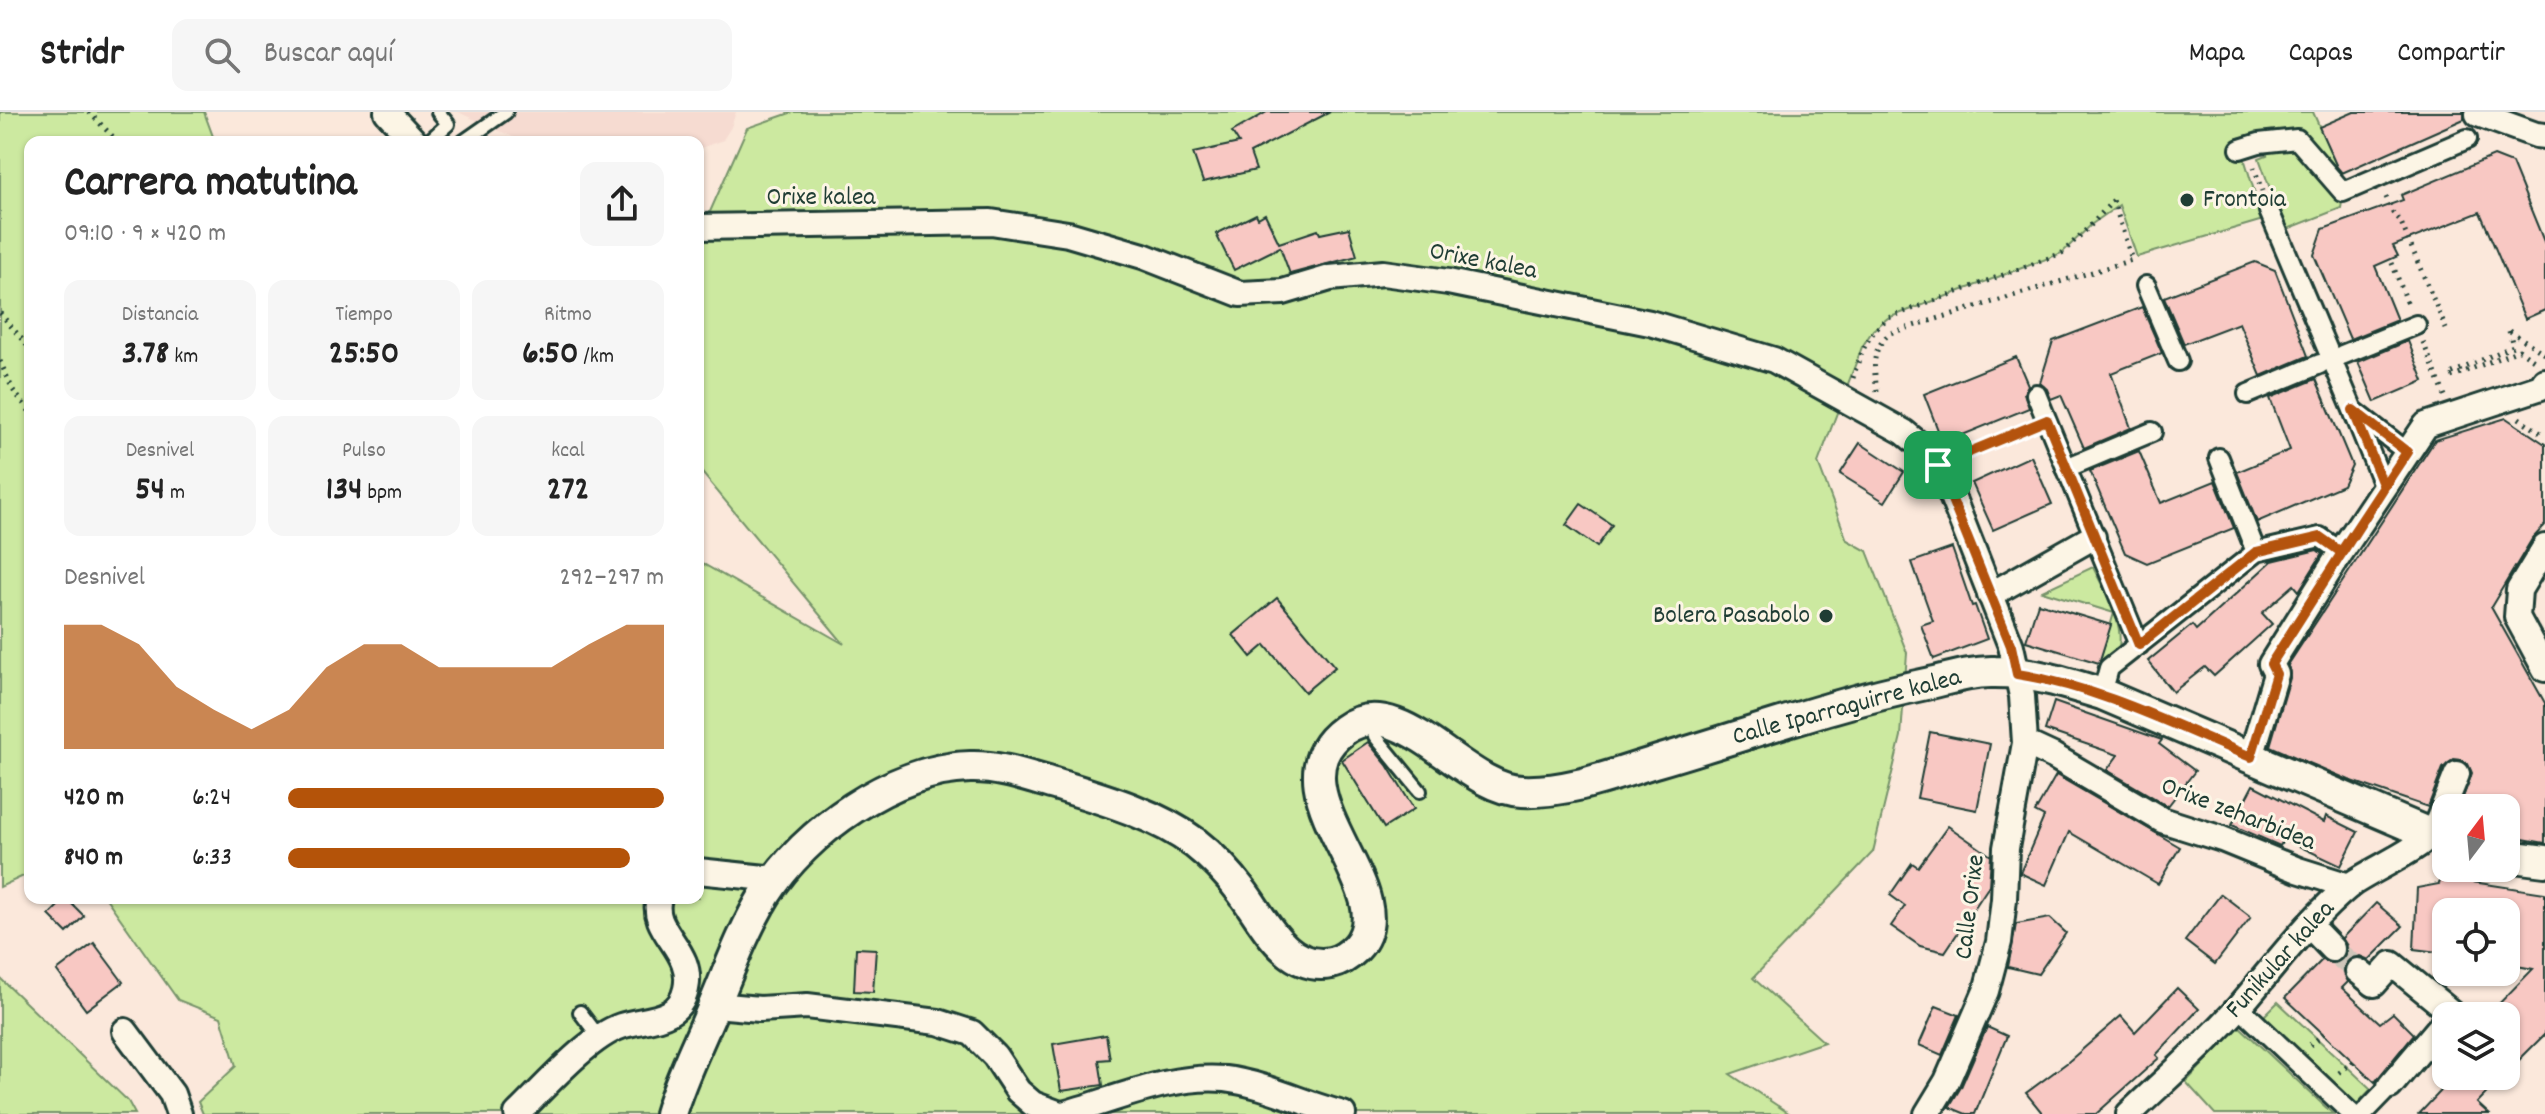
<!DOCTYPE html>
<html lang="es">
<meta charset="utf-8">
<style>
body{margin:0;font-family:Dekko,sans-serif;background:#f6f6f6;color:#222;height:100vh;display:flex;flex-direction:column;font-size:30px;white-space:nowrap}
*{box-sizing:border-box;margin:0}
p{font-size:26px;color:#767676}
.icon{flex:none;width:44px;height:44px;fill:none;stroke:currentColor;stroke-width:2;stroke-linecap:round;stroke-linejoin:round}
.map{position:relative;flex:1;overflow:hidden}
.side{position:absolute;left:24px;top:24px;width:680px;height:768px;display:flex;flex-direction:column;background:#fff;border-radius:16px;box-shadow:0 2px 6px #0004}
.side>*{flex:none}
.needle{width:52px;rotate:16deg}
.tools{position:absolute;left:2432px;top:682px;display:grid;gap:16px}
.tools a{display:grid;place-items:center;width:88px;height:88px;border-radius:16px;background:#fff;box-shadow:0 2px 6px #0004;font-size:40px}
.pin{position:absolute;display:grid;place-items:center;width:68px;height:68px;color:#fff;margin:-34px;border-radius:16px;box-shadow:0 4px 12px #0006}
.round{display:grid;place-items:center;flex:none;width:84px;height:84px;border-radius:16px;background:#f6f6f6}
.summary{display:flex;align-items:center;justify-content:space-between;height:136px;padding:0 40px}
h1{font-size:44px;font-weight:800;line-height:60px}
.figures{display:grid;grid-template-columns:repeat(3,1fr);gap:12px;height:136px;padding:8px 40px}
.figures div{display:grid;align-content:center;border-radius:16px;background:#f6f6f6;text-align:center}
.figures b{font-size:34px;font-weight:800}
.figures small{font-size:22px;font-weight:400}
.figures p{font-size:22px}
.chart{height:224px;padding:16px 40px}
.chart p{display:flex;justify-content:space-between}
.chart svg{width:100%;height:144px;margin-top:8px;fill:#b45309;opacity:.7}
ul{padding:0 40px;list-style:none;font-size:26px}
li{display:grid;grid-template-columns:128px 96px 1fr;align-items:center;height:60px}
li i{height:20px;border-radius:10px;background:#b45309}
header{display:flex;align-items:center;gap:48px;box-sizing:border-box;height:112px;padding:0 40px;background:#fff;border-bottom:2px solid #e0e0e0}
header strong{font-size:38px}
nav{display:flex;gap:44px;margin-inline-start:auto;font-size:28px}
.search{width:560px;height:72px;background:#f6f6f6;display:flex;align-items:center;gap:20px;box-sizing:border-box;padding:0 28px;border-radius:16px;color:#767676;font-size:30px}
.map>svg:first-child{display:block}
.built{fill:#f6dbd1}
.green{fill:#cce9a0;stroke:#76936a;stroke-width:2}
.building{fill:#f8c8c3;stroke:#1f3d34;stroke-width:2}
.lines{fill:none;stroke-linecap:round;stroke-linejoin:round}
.minor-tunnel{stroke:#cfc6ba;stroke-width:24;stroke-dasharray:24 12;stroke-linecap:butt}
.service-casing{stroke:#1f3d34;stroke-width:18}
.pedestrian-casing{stroke:#1f3d34;stroke-width:24}
.minor-casing{stroke:#1f3d34;stroke-width:30}
.tertiary-casing{stroke:#1f3d34;stroke-width:36}
.path{stroke:#1f3d34;stroke-width:5;stroke-dasharray:2 6;stroke-linecap:butt}
.service{stroke:#fcf5e5;stroke-width:12}
.pedestrian{stroke:#fcf5e5;stroke-width:18}
.minor{stroke:#fcf5e5;stroke-width:24}
.tertiary{stroke:#fcf5e5;stroke-width:30}
.route-casing{stroke:#fff;stroke-width:16}
.route{stroke:#b45309;stroke-width:10}
.poi-dot{fill:#1f3d34;stroke:#fcf5e5;stroke-width:3}
.labels{text-anchor:middle;dominant-baseline:central;stroke-width:6;stroke-linejoin:round;paint-order:stroke}
.street-label{font-size:26px;fill:#1f3d34;stroke:#fcf5e5}
.poi-label{font-size:26px;fill:#1f3d34;stroke:#fcf5e5;text-anchor:start}
</style>
<header>
<strong>Stridr</strong>
<div class="search"><svg class="icon" aria-label="search" viewBox="0 0 24 24"><circle cx="10" cy="10" r="6"/><path d="M15 15l6 6"/></svg>Buscar aquí</div>
<nav><a>Mapa</a><a>Capas</a><a>Compartir</a></nav>
</header>
<div class="map">
<svg width="2545" height="1002" viewBox="0 0 2545 1002">
<rect width="100%" height="100%" fill="#fbe8db"/>
<filter id="ink" filterUnits="userSpaceOnUse"><feTurbulence type="fractalNoise" baseFrequency=".0125" numOctaves="2"/><feDisplacementMap in="SourceGraphic" scale="16" xChannelSelector="R" yChannelSelector="G"/><feConvolveMatrix kernelMatrix="1 2 1 2 8 2 1 2 1" color-interpolation-filters="sRGB"/></filter>
<g filter="url(#ink)">
<!-- built -->
<path class="built" d="M458,0H736L731,15L723,28L698,37V30H524Z"/>
<!-- green -->
<g class="green">
<path d="M0,0H204L215,30H30V761L0,775Z"/>
<path d="M793,0H2313L2345,73L2341,96L2285,118L2259,46L2267,43L2259,22L2238,26L2263,108L2137,145L2119,93L2092,112L2062,141L1888,206L1873,218L1862,235L1818,351L1847,428L1867,439L1907,541L1901,624L1873,740L1753,866L1824,930L1730,962L1790,1002H203L198,990L236,954L221,905L178,888L106,786H698V449L844,532L698,356V127L747,16Z"/>
<path d="M2093,455C2105,480 2129,517 2116,545L2099,551L2114,501L2042,479Z"/>
<path d="M0,866L128,989L135,1002H0Z"/>
<path d="M2278,890L2371,977L2353,996L2260,908Z"/>
<path d="M2239,914L2333,1002H2215L2186,970Z"/>
</g>
<!-- building -->
<g class="building">
<path d="M1267,0H1330L1250,41L1256,58L1203,70L1193,41L1239,31L1232,20Z"/>
<path d="M2354,0H2464V7L2342,61L2337,55L2319,15Z"/>
<path d="M2494,44L2512,51L2545,132V198L2525,207L2480,100L2393,134L2398,144L2375,154L2397,208L2350,227L2314,143L2323,117L2403,88L2401,83Z"/>
<path d="M1256,102L1258,106L1265,102L1279,131L1318,118L1320,122L1349,116L1357,144L1290,162L1280,135L1234,158L1216,122Z"/>
<path d="M2255,150L2275,158L2308,244L2261,264L2239,211L2184,232L2164,185Z"/>
<path d="M2142,195L2162,241L2111,261L2131,316L2084,336L2061,283L2051,287L2047,277L2040,271L2053,229Z"/>
<path d="M2408,229L2424,269L2375,290L2358,250Z"/>
<path d="M2016,245L2028,273L2024,281L2029,296L1943,331L1924,282Z"/>
<path d="M2316,267L2352,353L2343,373L2257,410L2237,360L2290,338L2270,286Z"/>
<path d="M2506,306L2545,332V413L2532,427L2491,495L2545,591V731L2506,724V696H2459L2472,661L2468,652L2462,648L2454,647L2443,656L2428,695L2349,668L2270,634L2290,566L2288,553L2435,328Z"/>
<path d="M1860,331L1904,360L1885,390L1840,362Z"/>
<path d="M2139,339L2161,391L2215,369L2234,416L2147,451L2125,441L2090,359Z"/>
<path d="M2031,344L2052,392L1993,418L1972,371Z"/>
<path d="M1581,392L1612,413L1597,435L1566,413Z"/>
<path d="M1952,436L1972,494L1975,493L1987,527L1934,547L1921,513L1933,509L1912,450Z"/>
<path d="M2317,438L2322,442L2299,479L2294,473L2262,501L2272,512L2214,564L2205,555L2173,580L2148,549L2192,513L2196,518L2272,449Z"/>
<path d="M1277,486L1335,555L1305,580L1265,533L1251,545L1233,523Z"/>
<path d="M2038,491L2111,513L2099,551L2026,529Z"/>
<path d="M2054,590L2162,628L2159,632L2195,659L2168,694L2107,658L2118,643L2045,618Z"/>
<path d="M1930,620L1990,632L1977,698L1917,686Z"/>
<path d="M1368,630L1387,653L1414,697L1384,716L1342,648Z"/>
<path d="M2056,663L2180,735L2158,772L2069,720L2046,773L2020,761L2044,705L2035,700Z"/>
<path d="M2253,673L2324,710L2326,704L2358,720L2341,754L2284,727L2280,734L2232,713Z"/>
<path d="M1948,714L1991,744L1989,774L1945,840L1920,834L1891,814L1905,794L1890,783L1912,751L1918,755Z"/>
<path d="M2453,767L2545,781V922L2506,961V904H2487L2533,857L2506,852V800H2446V841L2414,837L2417,776L2439,772L2440,768Z"/>
<path d="M2221,782L2251,805L2215,852L2185,829Z"/>
<path d="M66,786L84,804L67,821L49,803Z"/>
<path d="M2376,791L2403,814L2369,848L2360,844L2347,849L2343,857L2348,870L2342,876L2380,911L2393,901L2414,922L2375,970L2285,886L2322,848L2335,852L2343,847L2347,834L2342,826Z"/>
<path d="M2050,806L2066,821L2038,862L2008,855L2016,812Z"/>
<path d="M94,831L123,870L86,898L57,859Z"/>
<path d="M856,836L876,837L873,880L854,879Z"/>
<path d="M2177,876L2199,897L2156,943L2159,946L2096,1002H2043L2026,981L2068,950L2121,904L2135,920Z"/>
<path d="M1936,894L1959,903L1942,943L1919,933Z"/>
<path d="M1987,915L2007,924L1975,1002H1966L1949,995L1961,975Z"/>
<path d="M1106,923L1110,947L1099,948L1103,973L1061,979L1053,932Z"/>
<path d="M2455,964H2503L2477,991L2489,1002H2419Z"/>
</g>
<g class="lines">
<!-- minor-tunnel -->
<path class="minor-tunnel" d="M2332,837L2358,859"/>
<!-- service casing -->
<g class="service-casing">
<g id="service">
<path d="M428,30L448,12L438,0"/>
<path d="M463,30L506,0"/>
<path d="M1377,611L1375,624L1420,679"/>
<path d="M580,900L599,925"/>
</g>
</g>
<!-- pedestrian casing -->
<g class="pedestrian-casing">
<g id="pedestrian">
<path d="M2240,37L2259,31L2297,27L2343,80L2467,27"/>
<path d="M2269,99L2353,298L2407,340"/>
<path d="M2146,174L2178,249"/>
<path d="M2342,243L2416,213"/>
<path d="M2036,282L2139,533"/>
<path d="M2248,282L2320,252"/>
<path d="M2354,301L2384,375"/>
<path d="M2219,346L2256,440"/>
<path d="M2066,356L2152,320"/>
<path d="M2102,582L2109,556L2256,440L2320,425L2341,440"/>
<path d="M2239,895L2352,1002"/>
<path d="M2363,1002L2390,974"/>
</g>
</g>
<!-- minor casing -->
<g class="minor-casing">
<g id="minor">
<path d="M387,0L415,30"/>
<path d="M2478,2L2536,23L2545,24"/>
<path d="M698,115L991,110L1068,122L1143,144L1240,182L1283,180L1330,166L1383,161L1448,170L1650,211L1774,248L1904,320L1926,338L1942,359L2011,534L2022,584L2025,631L2006,736L2004,787L1999,830L1986,879L1947,969L1927,1002"/>
<path d="M2545,435L2519,478L2517,505L2545,557"/>
<path d="M1990,483L2093,425"/>
<path d="M2025,631L2053,644L2162,708L2222,727L2298,758L2349,774"/>
<path d="M2251,645L2276,562L2271,552L2341,440L2426,313L2541,275L2545,269"/>
<path d="M2432,724L2457,662"/>
<path d="M698,759L776,767"/>
<path d="M2309,813L2332,837"/>
<path d="M2358,859L2374,872L2392,852L2452,901L2450,904"/>
<path d="M715,893L760,897L807,894L938,910L972,921L995,944L1018,979L1033,992L1060,1002"/>
<path d="M125,919L172,982L179,1002"/>
<path d="M2390,974L2446,908"/>
<path d="M517,1002C543,977 588,925 621,914C646,906 679,910 686,877C695,837 649,820 659,786"/>
<path d="M1063,1002C1115,988 1170,962 1225,967C1265,972 1304,992 1343,1002"/>
<path d="M2129,1002C2166,967 2204,934 2238,896C2274,855 2307,809 2349,774C2367,760 2421,737 2430,722"/>
</g>
</g>
<!-- tertiary casing -->
<g class="tertiary-casing">
<g id="tertiary">
<path d="M2506,744L2545,749"/>
<path d="M670,1002C680,967 697,934 711,901C728,861 743,819 765,783C805,719 893,657 970,655C1000,654 1029,665 1058,673C1104,687 1156,702 1195,731C1213,745 1229,762 1243,781C1264,809 1287,860 1331,851C1341,849 1349,843 1356,836C1409,780 1263,677 1344,618C1401,576 1463,678 1522,679C1568,681 1615,662 1658,649C1747,623 1835,591 1926,572C1948,567 1972,559 1995,560C2032,560 2067,571 2102,582L2446,729"/>
</g>
</g>
<!-- path -->
<g class="path">
<path d="M89,0L118,30"/>
<path d="M2254,55L2262,79"/>
<path d="M2386,85L2393,101L2400,108L2446,217"/>
<path d="M2392,151L2409,195"/>
<path d="M0,201L30,237"/>
<path d="M2509,219L2513,234L2450,262L2451,265L2519,238L2534,248"/>
<path d="M2510,219L2545,242"/>
<path d="M2423,230L2445,284"/>
<path d="M0,249L13,278L30,300"/>
<path d="M1853,266C1861,240 1867,223 1888,206L2062,141L2092,112L2117,84"/>
<path d="M1877,279C1874,255 1870,239 1890,221L2132,148L2113,88"/>
<path d="M2519,306L2545,324"/>
<path d="M1959,345L2028,316"/>
<path d="M2310,933L2324,922"/>
<path d="M2339,961L2353,950"/>
</g>
<!-- service -->
<use href="#service" class="service"/>
<!-- pedestrian -->
<use href="#pedestrian" class="pedestrian"/>
<!-- minor -->
<use href="#minor" class="minor"/>
<!-- tertiary -->
<use href="#tertiary" class="tertiary"/>
</g>
</g>
<g class="lines" filter="url(#ink)">
<!-- route casing -->
<g class="route-casing">
<path id="route" d="M1938,353L2011,534L2017,562C2099,575 2174,613 2251,645L2276,562L2271,552L2384,375L2353,298L2407,340L2341,440L2320,425L2256,440L2139,533L2047,308L1938,353"/>
</g>
<!-- route -->
<use href="#route" class="route"/>
</g>
<!-- markers -->
<g class="poi-dot">
<circle cx="2187" cy="88" r="8"/>
<circle cx="1826" cy="504" r="8"/>
</g>
<g class="labels">
<!-- street labels -->
<g class="street-label">
<text x="821" y="86">Orixe kalea</text>
<text transform="translate(1483 150) rotate(11)">Orixe kalea</text>
<text transform="translate(1847 596) rotate(-15)">Calle Iparraguirre kalea</text>
<text transform="translate(2238 703) rotate(21)">Orixe zeharbidea</text>
<text transform="translate(1971 795) rotate(-83)">Calle Orixe</text>
<text transform="translate(2281 848) rotate(-48)">Funikular kalea</text>
</g>
<!-- poi labels -->
<g class="poi-label">
<text x="2203" y="88">Frontoia</text>
<text x="1810" y="504" text-anchor="end">Bolera Pasabolo</text>
</g>
</g>
</svg>
<div class="tools">
<a><svg class="needle" viewBox="-14 -14 28 28"><path d="M0-13l5 13h-10z" fill="#e53935"/><path d="M0 13l5-13h-10z" fill="#767676"/></svg></a>
<a><svg class="icon" aria-label="locate" viewBox="0 0 24 24"><circle cx="12" cy="12" r="6"/><path d="M12 2v4M12 18v4M2 12h4M18 12h4"/></svg></a>
<a><svg class="icon" aria-label="layers" viewBox="0 0 24 24"><path d="M12 4l9 5-9 5-9-5zM3 14l9 5 9-5"/></svg></a>
</div>
<div class="pin" style="left:1938px;top:353px;background:#1e9e55"><svg class="icon" aria-label="arrive" viewBox="0 0 24 24"><path d="M6 21V4h12l-3 4 3 4H6"/></svg></div>
<section class="side">
<div class="summary"><div><h1>Carrera matutina</h1><p>09:10 · 9 × 420 m</p></div><a class="round"><svg class="icon" aria-label="share" viewBox="0 0 24 24"><path d="M12 15V3M7 8l5-5 5 5M5 13v7h14v-7"/></svg></a></div>
<div class="figures">
<div><p>Distancia</p><b>3.78<small> km</small></b></div>
<div><p>Tiempo</p><b>25:50</b></div>
<div><p>Ritmo</p><b>6:50<small> /km</small></b></div>
</div>
<div class="figures">
<div><p>Desnivel</p><b>54<small> m</small></b></div>
<div><p>Pulso</p><b>134<small> bpm</small></b></div>
<div><p>kcal</p><b>272</b></div>
</div>
<div class="chart"><p><span>Desnivel</span>292–297 m</p>
<svg viewBox="0 0 160 44" preserveAspectRatio="none"><path d="M0 44V6L10 6L20 12L30 25L40 32L50 38L60 32L70 19L80 12L90 12L100 19L110 19L120 19L130 19L140 12L150 6L160 6V44z"/></svg>
</div>
<ul>
<li><b>420 m</b>6:24<i style="width:100%"></i></li>
<li><b>840 m</b>6:33<i style="width:91%"></i></li>
</ul>
</section>
</div>
